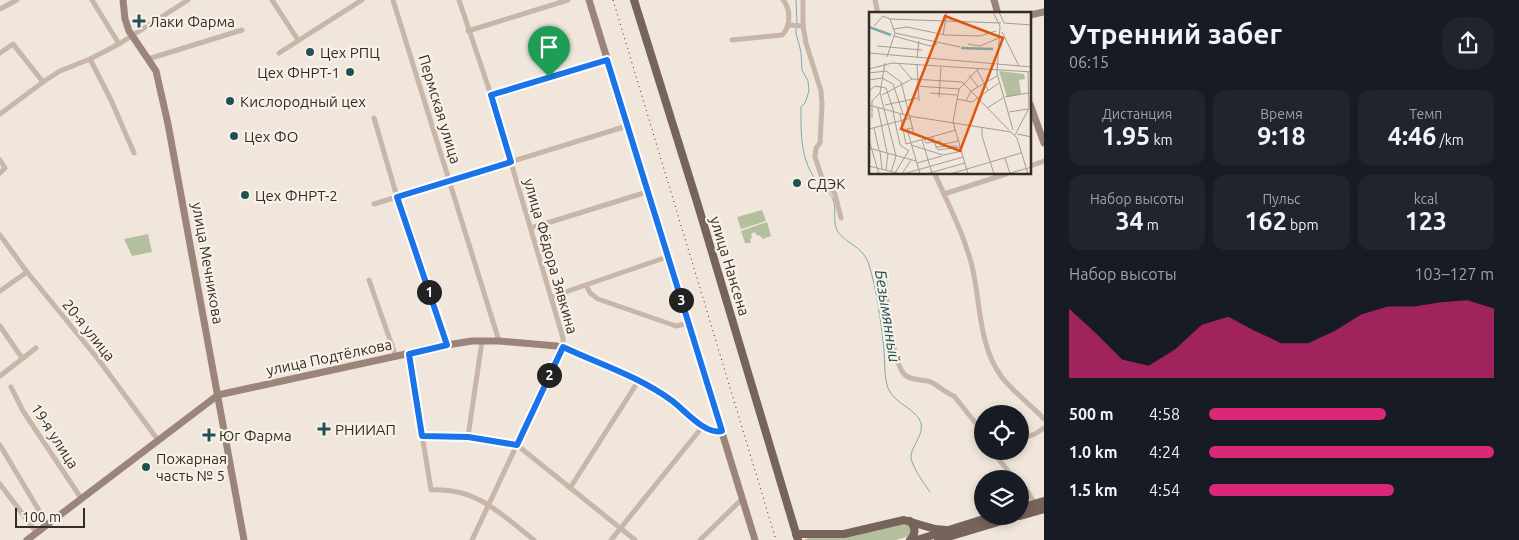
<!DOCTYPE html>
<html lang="ru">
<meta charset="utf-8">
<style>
body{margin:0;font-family:Ubuntu,sans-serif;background:#20242c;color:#f1f3f6;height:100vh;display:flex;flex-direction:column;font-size:19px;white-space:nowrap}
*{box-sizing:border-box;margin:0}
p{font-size:16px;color:#9ea1a6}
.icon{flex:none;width:28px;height:28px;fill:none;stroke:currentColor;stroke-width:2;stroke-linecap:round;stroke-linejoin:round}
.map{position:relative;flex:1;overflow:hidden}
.drawer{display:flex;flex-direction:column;background:#171b24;width:475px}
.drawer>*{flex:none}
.buttons{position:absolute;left:974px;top:405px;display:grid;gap:10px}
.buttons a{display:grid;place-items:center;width:55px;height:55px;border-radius:50%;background:#171b24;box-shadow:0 2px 8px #0003;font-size:25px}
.scale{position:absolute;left:15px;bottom:12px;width:70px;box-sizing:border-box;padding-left:5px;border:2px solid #352c28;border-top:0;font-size:14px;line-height:18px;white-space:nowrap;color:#352c28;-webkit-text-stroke:4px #f8f1e8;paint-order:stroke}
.pin{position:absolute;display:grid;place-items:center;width:42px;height:42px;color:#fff;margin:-51px -21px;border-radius:50% 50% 50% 0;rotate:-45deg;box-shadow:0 0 5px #0007}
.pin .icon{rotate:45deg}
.km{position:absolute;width:25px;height:25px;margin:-12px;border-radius:50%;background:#222;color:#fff;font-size:14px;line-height:25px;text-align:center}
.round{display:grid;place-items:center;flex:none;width:52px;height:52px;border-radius:20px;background:#20242c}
.summary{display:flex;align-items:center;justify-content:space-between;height:85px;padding:0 25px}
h1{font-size:28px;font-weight:700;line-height:38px}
.metrics{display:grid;grid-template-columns:repeat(3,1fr);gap:8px;height:85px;padding:5px 25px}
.metrics div{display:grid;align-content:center;border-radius:12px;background:#20242c;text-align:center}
.metrics b{font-size:25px;font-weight:700}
.metrics small{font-size:14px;font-weight:400}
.metrics p{font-size:14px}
.chart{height:140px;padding:10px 25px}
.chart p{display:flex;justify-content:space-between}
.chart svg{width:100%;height:90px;margin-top:5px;fill:#db2777;opacity:.7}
ul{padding:0 25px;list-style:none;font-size:16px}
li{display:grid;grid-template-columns:80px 60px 1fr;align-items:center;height:38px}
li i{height:12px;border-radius:6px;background:#db2777}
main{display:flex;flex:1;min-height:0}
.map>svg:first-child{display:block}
.green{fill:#b4bf9d}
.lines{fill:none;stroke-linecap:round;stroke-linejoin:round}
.stream{stroke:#7dabac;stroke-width:1}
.street{stroke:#c8b6a9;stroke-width:5}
.secondary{stroke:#9b857a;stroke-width:7}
.primary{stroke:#76635a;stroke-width:8}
.rail{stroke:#352c28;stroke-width:1;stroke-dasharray:1 4;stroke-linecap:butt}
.route-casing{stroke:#fff;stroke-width:10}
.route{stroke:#1a73e8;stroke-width:6}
.poi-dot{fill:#205254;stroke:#f8f1e8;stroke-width:2}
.labels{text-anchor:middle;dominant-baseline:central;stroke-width:4.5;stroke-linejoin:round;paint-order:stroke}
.poi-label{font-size:15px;fill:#352c28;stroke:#f8f1e8;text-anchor:start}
.street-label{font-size:15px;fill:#352c28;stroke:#f8f1e8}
.water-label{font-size:16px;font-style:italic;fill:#205254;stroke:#f8f1e8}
.inset-river{fill:none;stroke:#7dabac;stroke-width:2.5}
.inset-road{fill:none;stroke:#a59c94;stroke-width:1}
.view{fill:#df570d;fill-opacity:0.15;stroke:#df570d;stroke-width:2.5}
.inset-edge{fill:none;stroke:#352c28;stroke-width:2.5}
</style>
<main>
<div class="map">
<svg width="1044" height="540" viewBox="0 0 1044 540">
<rect width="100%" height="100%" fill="#f0e6dc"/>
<!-- green -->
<g class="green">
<path d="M762,210L766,221L741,229L737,217Z"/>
<path d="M767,222L771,236L763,239L759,235L757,236L755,232L751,234L752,238L750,239L751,243H745L741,231Z"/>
<path d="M148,234L152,252L132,256L124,239Z"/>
<path d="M903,523L909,524L912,531L909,536L896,540H804L812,537H846Z"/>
</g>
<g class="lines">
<!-- stream -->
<g class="stream">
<path d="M796,0L797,23"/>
<path d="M796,27V33L801,52L802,70L808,81L809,91L805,103L801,107C801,134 800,159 817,182C822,188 830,192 833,199C837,209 832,223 838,232C849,246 863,246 869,265C877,290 881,323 884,350C885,362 884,377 888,388C893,403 917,409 921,423C924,435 912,445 911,456C910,464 925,485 930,492"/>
</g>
<!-- street -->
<g class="street">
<path d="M92,0L119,44"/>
<path d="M272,0L298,40"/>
<path d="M393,0L499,341"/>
<path d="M459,0L491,95L563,338V347L472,540"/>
<path d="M803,0V26L806,43L821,91L822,104L820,143L816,148L815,157L822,178L835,194L841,218"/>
<path d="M875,0L878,14"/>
<path d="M0,9L17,0"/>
<path d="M788,25L803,26"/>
<path d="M468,31L568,0"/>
<path d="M732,40L782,35C791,27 791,9 783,0"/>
<path d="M0,53L13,44L43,82"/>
<path d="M279,53L362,0"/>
<path d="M90,59L111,100L134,153"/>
<path d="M148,59L242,30"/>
<path d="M491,95L607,60"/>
<path d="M0,114L43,82L60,71L90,59L119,44L188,0"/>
<path d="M374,118L397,197L447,345"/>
<path d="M0,160L5,168L0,173"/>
<path d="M1030,166L1044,161"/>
<path d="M935,174C948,204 964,234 972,266C981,303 978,344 1001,376C1011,390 1031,405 1044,419"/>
<path d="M944,194L1006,174"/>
<path d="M374,204L627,126"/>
<path d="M531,228L647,192"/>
<path d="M0,235L27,272L98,359L158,440"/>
<path d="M884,273C887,295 891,362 905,375C912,381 923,379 931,382C939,386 945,393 954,396L982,431"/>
<path d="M369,280L396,357"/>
<path d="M586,285L590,293L598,299L676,326L689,323"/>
<path d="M0,291L27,272"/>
<path d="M551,297L667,257"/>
<path d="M0,326L22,358"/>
<path d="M409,354L431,490C476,487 501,514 534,540"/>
<path d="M0,376L36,348"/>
<path d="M11,387L23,411L81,498"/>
<path d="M422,436L468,437L517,445L635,540"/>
<path d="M468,437L482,341"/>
<path d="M1020,439L1035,434L1044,428"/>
<path d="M0,445L47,524"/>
<path d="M994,451L1000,461L1015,479"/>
<path d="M1020,483L1026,489L1035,504"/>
<path d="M0,484L36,532"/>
<path d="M570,488L639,380"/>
<path d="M611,540L703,426"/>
<path d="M700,540L742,499"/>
</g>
<!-- secondary -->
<g class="secondary">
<path d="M123,0L125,19L129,31L156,71L168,124L244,540"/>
<path d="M589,0L755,540"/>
<path d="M994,0L998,14"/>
<path d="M1030,15L1044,12"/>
<path d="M1030,104L1044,143"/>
<path d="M27,540L218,395L447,345L472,341H499L557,346L639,380L670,399L703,426L713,431H722"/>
</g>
<!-- primary -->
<g class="primary">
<path d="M634,0L697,202L798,540"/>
<path d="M1020,508L1044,501"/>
<path d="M1020,516L1044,509"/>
<path d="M910,521C915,527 917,534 910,540"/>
<path d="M796,534H844L904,520L935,529L946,530"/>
<path d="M917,540L993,516"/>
<path d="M938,540L1018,516"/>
</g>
<!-- rail -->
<path class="rail" d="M613,0L776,540"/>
</g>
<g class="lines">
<!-- route casing -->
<g class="route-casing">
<path id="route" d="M607,60L722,431C704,435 684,409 671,400C638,376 599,364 563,347L517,445L468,437L422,436L409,354L447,345L397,197L511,162L491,95Z"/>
</g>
<!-- route -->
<use href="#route" class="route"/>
</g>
<!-- markers -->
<g class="poi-dot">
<path d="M136.5 13.5h5v5h5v5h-5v5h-5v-5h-5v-5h5z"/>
<circle cx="310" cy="52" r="5"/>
<circle cx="350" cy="72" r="5"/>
<circle cx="230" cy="101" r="5"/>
<circle cx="234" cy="136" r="5"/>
<circle cx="797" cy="183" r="5"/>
<circle cx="245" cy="195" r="5"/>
<path d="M321.5 421.5h5v5h5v5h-5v5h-5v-5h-5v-5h5z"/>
<path d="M206.5 427.5h5v5h5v5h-5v5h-5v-5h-5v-5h5z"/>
<circle cx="146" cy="467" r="5"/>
</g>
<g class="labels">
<!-- poi labels -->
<g class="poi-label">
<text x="149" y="21">Лаки Фарма</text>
<text x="320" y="52">Цех РПЦ</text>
<text x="340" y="72" text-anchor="end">Цех ФНРТ-1</text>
<text x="240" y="101">Кислородный цех</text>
<text x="244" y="136">Цех ФО</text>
<text x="807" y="183">СДЭК</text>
<text x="255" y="195">Цех ФНРТ-2</text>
<text x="335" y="429">РНИИАП</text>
<text x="219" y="435">Юг Фарма</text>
<text x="156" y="458">Пожарная<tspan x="156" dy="17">часть № 5</tspan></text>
</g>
<!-- street labels -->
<g class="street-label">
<text transform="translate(440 109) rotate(73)">Пермская улица</text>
<text transform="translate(551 256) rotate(74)">улица Фёдора Зявкина</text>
<text transform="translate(208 263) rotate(80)">улица Мечникова</text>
<text transform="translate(730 266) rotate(73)">улица Нансена</text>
<text transform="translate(89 330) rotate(51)">20-я улица</text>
<text transform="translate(329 357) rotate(-12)">улица Подтёлкова</text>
<text transform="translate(55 436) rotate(57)">19-я улица</text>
</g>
<!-- water labels -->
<g class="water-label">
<text transform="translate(888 316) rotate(81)">Безымянный</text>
</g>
</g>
<!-- overview -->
<g transform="translate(869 12)">
<rect width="162" height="162" fill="#f0e6dc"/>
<path d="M130,59L155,62L156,67L150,68L152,82L138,85Z" fill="#b4bf9d"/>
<path class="inset-river" d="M0,15L22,23M92,36L124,37"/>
<path class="inset-road" d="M124,0L131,14L128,61L144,118M130,0L135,11L163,13M5,14L14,4L21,7M25,17L38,15L76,23L111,24L127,19M133,20L150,54M26,21L91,35M74,23L78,0M25,24L61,34L68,32M99,32L111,34L130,26M8,34L53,38M0,41L163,55M18,45L26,21L21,7L132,11M48,46L50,29M30,52L43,67M48,52L50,89M0,57L23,51L163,60M108,58L119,78M0,61L17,59L32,70L45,122M100,63L109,75M43,67L93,70M0,68L13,66L24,72L34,102M93,70L140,118M47,74L90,77M0,79L6,74L17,76L25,100M11,81L16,51M61,81L88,83M13,83L43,67M70,85L72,55M136,85L159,81M88,87L103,90L130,71M97,89L102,79L128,64M0,93L40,104L142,120L148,126L159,162M16,93L49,86M9,96L18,141M118,96L134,86M24,100L31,133L40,139M140,100L159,97M31,102L37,132L87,118M3,106V89L11,81L27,144L22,160M5,116L10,138M43,116L38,117L51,162M113,116V124L125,162M0,117L42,106M148,122L163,125M146,123L160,96L159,60M63,125L69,138L92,135M55,127L57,131L72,129M0,128L10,162M53,128L63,161M75,132L90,129M42,133L74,143L93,139M66,135L88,134M0,136L47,149M11,139L13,157M136,146L141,162M48,151L73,144M0,154L32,162M17,158L19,141M26,161L40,138M33,162L42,148M34,162L94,145M57,162L96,151M81,162L152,141M99,162L84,110L90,77L109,57M138,162L163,155"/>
<path class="view" d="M76,4L134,26L91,139L32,117Z"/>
<rect width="162" height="162" class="inset-edge"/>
</g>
</svg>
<div class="buttons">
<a><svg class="icon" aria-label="locate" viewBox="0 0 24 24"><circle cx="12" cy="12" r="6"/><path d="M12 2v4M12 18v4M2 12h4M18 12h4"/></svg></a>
<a><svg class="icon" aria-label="layers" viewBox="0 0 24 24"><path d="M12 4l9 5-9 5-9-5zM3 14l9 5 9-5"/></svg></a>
</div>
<div class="scale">100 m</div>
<div class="pin" style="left:549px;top:77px;background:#1e9e55"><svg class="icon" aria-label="arrive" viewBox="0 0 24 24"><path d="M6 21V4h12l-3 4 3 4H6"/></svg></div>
<b class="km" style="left:429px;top:292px">1</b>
<b class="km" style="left:549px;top:375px">2</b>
<b class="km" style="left:681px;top:300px">3</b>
</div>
<section class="drawer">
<div class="summary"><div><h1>Утренний забег</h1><p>06:15</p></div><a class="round"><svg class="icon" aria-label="share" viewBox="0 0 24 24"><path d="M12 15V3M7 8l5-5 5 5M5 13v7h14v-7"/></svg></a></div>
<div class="metrics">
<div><p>Дистанция</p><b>1.95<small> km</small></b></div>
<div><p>Время</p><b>9:18</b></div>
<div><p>Темп</p><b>4:46<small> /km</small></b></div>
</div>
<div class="metrics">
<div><p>Набор высоты</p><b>34<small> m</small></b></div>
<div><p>Пульс</p><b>162<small> bpm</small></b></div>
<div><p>kcal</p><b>123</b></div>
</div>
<div class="chart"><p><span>Набор высоты</span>103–127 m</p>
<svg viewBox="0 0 160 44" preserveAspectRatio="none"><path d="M0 44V10L10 22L20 35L30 38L40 30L50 18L60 14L70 21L80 27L90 27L100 21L110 13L120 9L130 9L140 7L150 6L160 10V44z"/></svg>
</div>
<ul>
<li><b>500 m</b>4:58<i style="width:62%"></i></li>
<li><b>1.0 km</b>4:24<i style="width:100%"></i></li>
<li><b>1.5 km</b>4:54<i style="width:65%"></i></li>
</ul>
</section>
</main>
